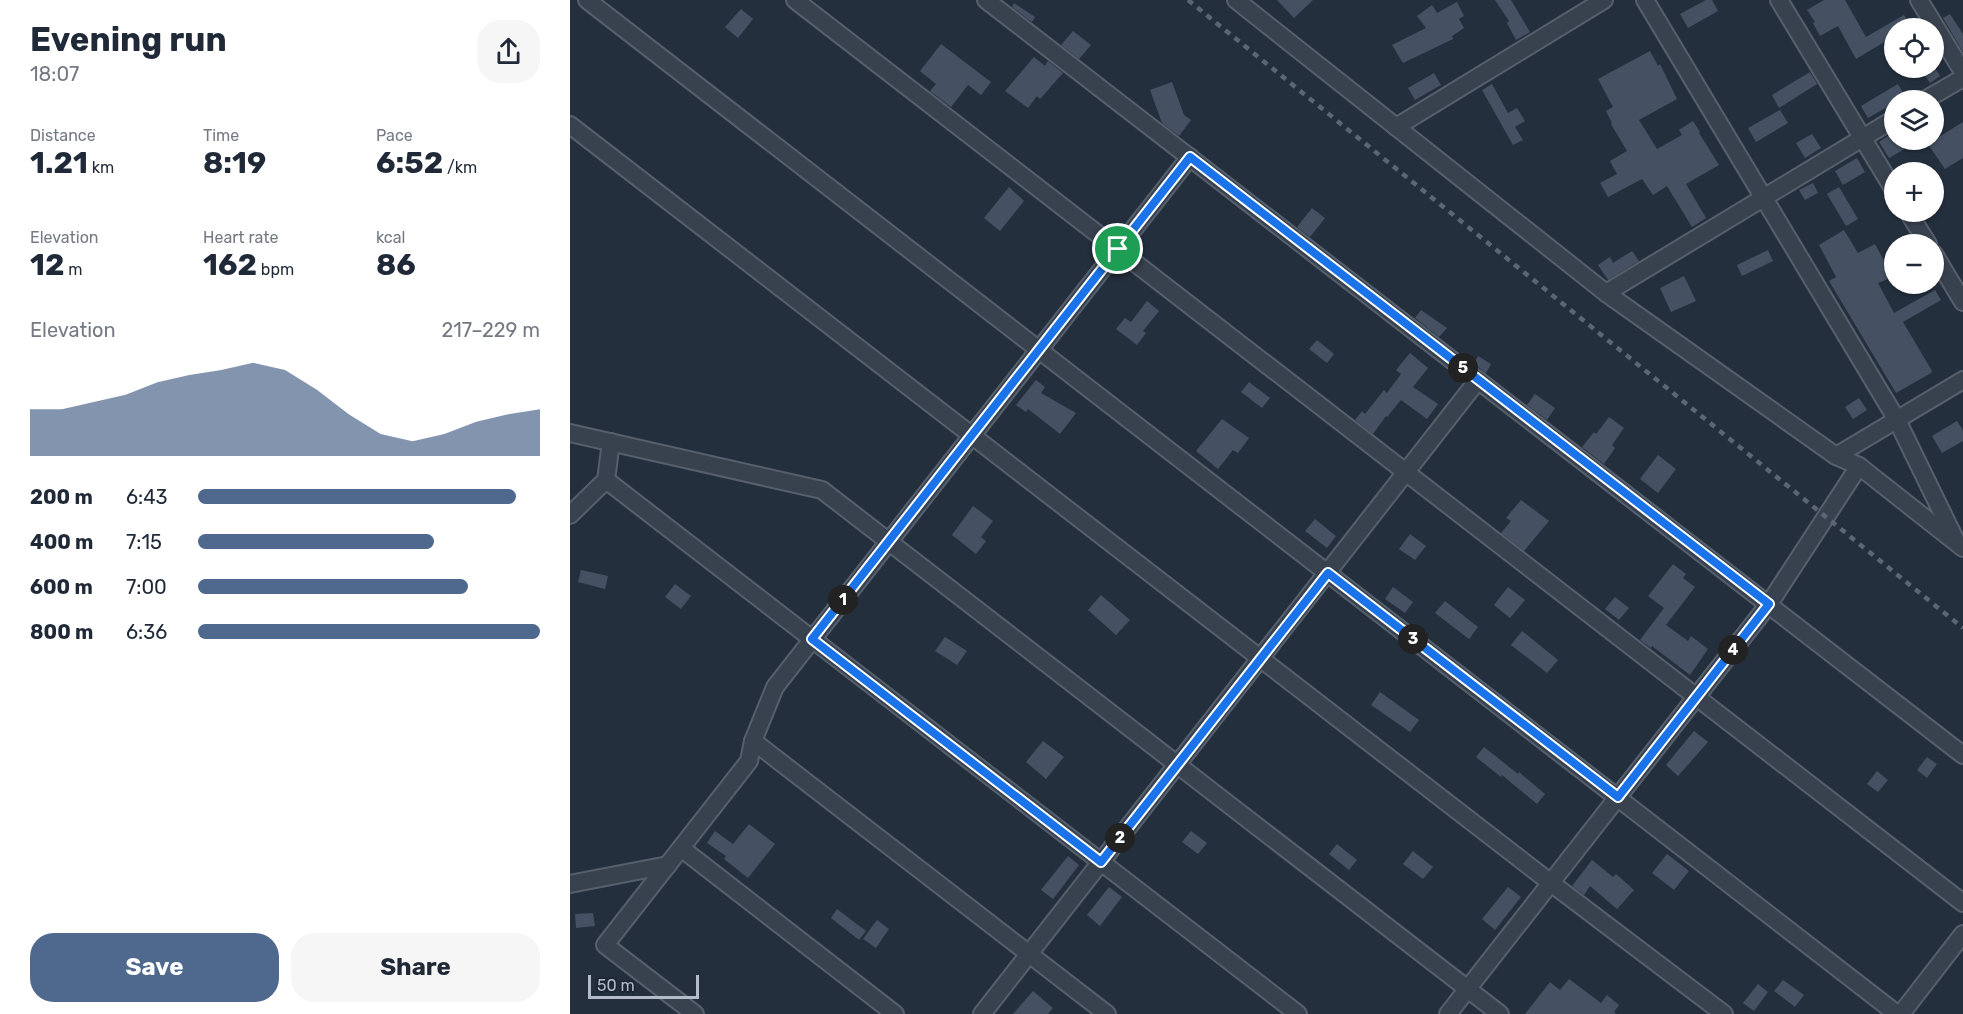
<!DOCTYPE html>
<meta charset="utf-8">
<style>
body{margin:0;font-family:Rubik,sans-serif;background:#f6f6f7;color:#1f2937;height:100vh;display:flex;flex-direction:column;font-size:22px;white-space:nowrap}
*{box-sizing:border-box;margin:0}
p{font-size:20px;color:#747a83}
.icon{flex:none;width:33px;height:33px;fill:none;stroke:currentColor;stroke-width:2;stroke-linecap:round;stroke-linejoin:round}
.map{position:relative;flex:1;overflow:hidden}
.drawer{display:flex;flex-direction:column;background:#fff;width:570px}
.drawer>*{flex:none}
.tools{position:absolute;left:1314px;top:18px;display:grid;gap:12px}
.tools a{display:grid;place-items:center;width:60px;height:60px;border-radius:50%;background:#fff;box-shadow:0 2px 4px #0004;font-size:30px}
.scale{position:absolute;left:18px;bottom:15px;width:111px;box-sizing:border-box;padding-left:6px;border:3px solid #b4bcc9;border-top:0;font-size:16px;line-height:21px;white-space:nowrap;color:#b4bcc9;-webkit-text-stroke:4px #1d2633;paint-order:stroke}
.pin{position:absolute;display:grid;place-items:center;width:51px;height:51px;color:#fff;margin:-26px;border:3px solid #fff;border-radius:50%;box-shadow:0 2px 6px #0007}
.km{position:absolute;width:30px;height:30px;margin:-15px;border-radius:50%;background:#222;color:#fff;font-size:16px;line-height:30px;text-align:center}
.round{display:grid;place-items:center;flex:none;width:63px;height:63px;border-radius:24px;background:#f6f6f7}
.head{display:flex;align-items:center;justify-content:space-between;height:102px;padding:0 30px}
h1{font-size:33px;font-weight:700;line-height:45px}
.figures{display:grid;grid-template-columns:repeat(3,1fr);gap:9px;height:102px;padding:6px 30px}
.figures div{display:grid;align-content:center}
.figures b{font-size:30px;font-weight:700}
.figures small{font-size:16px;font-weight:400}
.figures p{font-size:16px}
.chart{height:168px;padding:12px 30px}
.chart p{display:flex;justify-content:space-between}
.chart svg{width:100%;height:108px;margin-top:6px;fill:#4f688e;opacity:.7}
.action{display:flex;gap:12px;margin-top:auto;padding:12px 30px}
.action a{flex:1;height:69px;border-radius:24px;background:#4f688e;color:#fff;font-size:24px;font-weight:700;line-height:69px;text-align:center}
.action a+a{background:#f6f6f7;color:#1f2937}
ul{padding:0 30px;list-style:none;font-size:20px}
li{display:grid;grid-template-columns:96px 72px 1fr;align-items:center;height:45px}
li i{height:15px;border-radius:8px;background:#4f688e}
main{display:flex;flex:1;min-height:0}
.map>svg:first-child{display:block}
.building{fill:#455162}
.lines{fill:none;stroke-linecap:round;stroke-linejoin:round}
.minor-casing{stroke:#565f6c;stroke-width:20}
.minor{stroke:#38414e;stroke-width:16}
.rail{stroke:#5a6575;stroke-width:4.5;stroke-dasharray:6 6;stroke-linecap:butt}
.route-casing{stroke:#fff;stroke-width:12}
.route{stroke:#1a73e8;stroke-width:8}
</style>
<main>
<section class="drawer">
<div class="head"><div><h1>Evening run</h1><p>18:07</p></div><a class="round"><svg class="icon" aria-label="share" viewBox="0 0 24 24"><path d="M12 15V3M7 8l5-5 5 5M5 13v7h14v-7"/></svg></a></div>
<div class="figures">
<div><p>Distance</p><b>1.21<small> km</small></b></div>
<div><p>Time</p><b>8:19</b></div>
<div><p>Pace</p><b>6:52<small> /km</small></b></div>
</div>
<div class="figures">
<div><p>Elevation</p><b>12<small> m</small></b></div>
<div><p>Heart rate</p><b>162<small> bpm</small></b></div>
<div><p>kcal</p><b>86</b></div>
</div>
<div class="chart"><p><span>Elevation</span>217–229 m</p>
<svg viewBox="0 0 160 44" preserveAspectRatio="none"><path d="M0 44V25L10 25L20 22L30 19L40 14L50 11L60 9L70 6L80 9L90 17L100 27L110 35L120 38L130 35L140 30L150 27L160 25V44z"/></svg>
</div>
<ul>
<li><b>200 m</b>6:43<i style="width:93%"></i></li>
<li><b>400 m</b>7:15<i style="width:69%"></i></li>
<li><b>600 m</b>7:00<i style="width:79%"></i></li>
<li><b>800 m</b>6:36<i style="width:100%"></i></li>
</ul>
<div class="action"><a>Save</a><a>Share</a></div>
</section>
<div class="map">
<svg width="1393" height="1014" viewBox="0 0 1393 1014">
<rect width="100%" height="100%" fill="#242f3e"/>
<!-- building -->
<g class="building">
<path d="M707,0H743L724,18Z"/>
<path d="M925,0H941L960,32L946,40L937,23L939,21Z"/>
<path d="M1136,0H1142L1148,11L1118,28L1110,14Z"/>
<path d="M1254,0H1275L1296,37L1334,15L1342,28H1324V36L1286,59L1268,26L1250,36L1243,23L1245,22L1237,10Z"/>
<path d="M887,2L894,16L889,19L894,28L882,36L883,39L833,63L822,45L856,28L847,16L862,5L867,13Z"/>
<path d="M444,3L465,17L462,22L442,7Z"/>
<path d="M171,9L183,19L168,38L155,27Z"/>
<path d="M1380,14L1393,34V52L1373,18Z"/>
<path d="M503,31L521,45L509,59L491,45Z"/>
<path d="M371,44L421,82L411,95L398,85L381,107L360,91L366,84L350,71Z"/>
<path d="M1080,51L1088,66L1090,64L1107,99L1069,120L1087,149L1112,135L1109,130L1123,121L1130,132L1129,133L1149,165L1116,184L1136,218L1122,227L1097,186L1083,195L1072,179L1038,197L1030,183L1047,174L1040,161L1057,151L1041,124L1042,123L1036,111L1043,107L1028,79Z"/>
<path d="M464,57L475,66L478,61L493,73L470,99L467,96L458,108L435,91Z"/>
<path d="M1350,68H1365L1370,76L1360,83Z"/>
<path d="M1240,72L1247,84L1209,108L1202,95Z"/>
<path d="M864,73L871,85L845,100L838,88Z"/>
<path d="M602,82L614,115L621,120L609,136L592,123L580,90Z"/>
<path d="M922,84L938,113L947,108L955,121L945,127L953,140L943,145L912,90Z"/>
<path d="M1328,84L1335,96L1324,100V103L1298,118L1291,106Z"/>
<path d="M1210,110L1218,123L1186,142L1178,128Z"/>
<path d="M1393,122V158L1375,169L1355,140H1364Z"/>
<path d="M1324,132V140H1350L1319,158L1309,142Z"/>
<path d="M1242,134L1251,148L1235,158L1226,143Z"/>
<path d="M1287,158L1295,172L1273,185L1265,171Z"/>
<path d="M1243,183L1248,193L1235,200L1229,190Z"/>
<path d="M439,187L454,201L430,231L414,218Z"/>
<path d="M1269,187L1288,219L1276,226L1257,194Z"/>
<path d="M742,208L755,218L740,237L727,227Z"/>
<path d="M1274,230L1288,253L1305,244L1319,270L1315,273L1318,279L1308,283L1324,313L1365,290L1371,300L1333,322L1362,371L1361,373L1326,393L1259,281L1266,277L1249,245Z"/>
<path d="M1198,250L1203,261L1172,276L1167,265Z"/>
<path d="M1062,251L1069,261L1038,280L1028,265L1040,257L1043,263Z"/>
<path d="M1114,276L1126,301L1101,312L1090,288Z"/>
<path d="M577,301L589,311L573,331L576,333L567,345L546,329L555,318L561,322Z"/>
<path d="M851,310L877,328L869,337L845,318Z"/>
<path d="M747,340L764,354L757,363L739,349Z"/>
<path d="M840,353L858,368L843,387L868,404L857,419L831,400L817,417L816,416L803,434L785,420L792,411L795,414L814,390L817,393L831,374L826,370Z"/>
<path d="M908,356L921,364L916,373L904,364Z"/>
<path d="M466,380L475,387L471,393L506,413L490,434L458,409L456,412L446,405Z"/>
<path d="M679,382L700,398L692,408L671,392Z"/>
<path d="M965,394L985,408L977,420L957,405Z"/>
<path d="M1289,398L1297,410L1283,419L1275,407Z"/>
<path d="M1039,417L1054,428L1042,445L1045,448L1034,464L1012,447L1024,432L1026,434Z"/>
<path d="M652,419L679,438L668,453L663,450L648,469L626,451Z"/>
<path d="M1387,421L1393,430V441L1372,453L1362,436Z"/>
<path d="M1088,455L1106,469L1088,493L1070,479Z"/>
<path d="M951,500L979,521L954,551L931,533L941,521L936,518Z"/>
<path d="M403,506L423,521L411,537L416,541L406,554L382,535Z"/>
<path d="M745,519L766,536L757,548L735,531Z"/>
<path d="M840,534L856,546L845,560L829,549Z"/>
<path d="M1103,564L1116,574L1113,578L1125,587L1096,625L1118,641L1121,636L1138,649L1120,675L1082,646L1081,648L1070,640L1094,608L1078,596Z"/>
<path d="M11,570L38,576L35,589L8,582Z"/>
<path d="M105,584L121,596L111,609L95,597Z"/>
<path d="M823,587L843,602L835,613L815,599Z"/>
<path d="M938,587L955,600L940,618L924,605Z"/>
<path d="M531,595L560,620L546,635L518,610Z"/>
<path d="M1045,597L1059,608L1049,620L1035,609Z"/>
<path d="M875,601L908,627L899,639L865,613Z"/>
<path d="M952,631L988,660L977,673L941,645Z"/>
<path d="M375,637L397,651L387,665L365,651Z"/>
<path d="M810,692L849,720L840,732L801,705Z"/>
<path d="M1124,731L1138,742L1108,776L1096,765Z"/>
<path d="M473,741L494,757L476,779L456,762Z"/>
<path d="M914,747L948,774L949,772L975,794L967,804L932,775L931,777L906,757Z"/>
<path d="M1357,757L1367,764L1357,778L1347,770Z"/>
<path d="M1307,771L1318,780L1308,792L1297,784Z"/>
<path d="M179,824L205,844L178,878L154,859L156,856L137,843L145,831L163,844Z"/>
<path d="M621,831L637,843L628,854L612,842Z"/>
<path d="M767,844L787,860L779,870L759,854Z"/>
<path d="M843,851L863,867L853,879L833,864Z"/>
<path d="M1097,854L1119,871L1104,890L1082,873Z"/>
<path d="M498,856L509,865L483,899L471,890Z"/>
<path d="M1022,860L1043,877L1046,874L1064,890L1047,909L1020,886L1014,895L1002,886Z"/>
<path d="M539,887L552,897L530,926L517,915Z"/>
<path d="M938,887L951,897L925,930L912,919Z"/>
<path d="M267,909L296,931L289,940L261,918Z"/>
<path d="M23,913L25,926L6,928L5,914Z"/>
<path d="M307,920L319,929L306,948L293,939Z"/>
<path d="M999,979L1031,1003L1037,995L1049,1005L1044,1012L1046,1014H955L980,982L990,990Z"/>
<path d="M1213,980L1234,995L1225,1007L1204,991Z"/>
<path d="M1188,984L1198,992L1184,1011L1173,1003Z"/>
<path d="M463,991L483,1008L478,1014H443Z"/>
</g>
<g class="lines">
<!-- minor casing -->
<g class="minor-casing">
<g id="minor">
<path d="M17,0L1327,1014"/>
<path d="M225,0L1393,903"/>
<path d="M416,0L1393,755"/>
<path d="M666,0L1036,293L1266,456L1289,466L1393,548"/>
<path d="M1075,0L1327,420L1385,539"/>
<path d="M1209,0L1324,190"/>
<path d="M1349,0L1393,72"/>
<path d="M1355,100L1393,78"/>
<path d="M0,125L981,883L1154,1014"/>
<path d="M826,127L1034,0"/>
<path d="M1338,212L1358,244"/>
<path d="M1364,254L1393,302"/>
<path d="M1036,293L1324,119"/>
<path d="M0,433L252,490L930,1014"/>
<path d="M1266,456L1393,380"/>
<path d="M36,480L728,1014"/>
<path d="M0,515L36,480L41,442"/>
<path d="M183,741L537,1014"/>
<path d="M111,848L325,1014"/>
<path d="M0,884L98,865"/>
<path d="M125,1014L35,945L179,761L183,741L205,687L620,157"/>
<path d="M412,1014L908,380"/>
<path d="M878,1014L1199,604L1289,466"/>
<path d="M1331,1014L1393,934"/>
</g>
</g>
<!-- minor -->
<use href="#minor" class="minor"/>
<!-- rail -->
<path class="rail" d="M618,0L1393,628"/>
</g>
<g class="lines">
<!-- route casing -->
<g class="route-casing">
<path id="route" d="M620,157L1199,604L1048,797L758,573L531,862L242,639Z"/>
</g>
<!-- route -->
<use href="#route" class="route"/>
</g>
</svg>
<div class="tools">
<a><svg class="icon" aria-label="locate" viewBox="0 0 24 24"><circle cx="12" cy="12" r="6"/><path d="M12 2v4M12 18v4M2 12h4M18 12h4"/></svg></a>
<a><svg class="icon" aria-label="layers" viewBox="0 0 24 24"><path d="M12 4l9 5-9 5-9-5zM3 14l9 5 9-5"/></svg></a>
<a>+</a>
<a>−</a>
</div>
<div class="scale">50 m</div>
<div class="pin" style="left:548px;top:249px;background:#1e9e55"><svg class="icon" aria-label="arrive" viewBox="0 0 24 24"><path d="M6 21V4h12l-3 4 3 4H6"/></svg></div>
<b class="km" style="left:273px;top:600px">1</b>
<b class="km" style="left:550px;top:838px">2</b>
<b class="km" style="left:843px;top:639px">3</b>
<b class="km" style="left:1163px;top:650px">4</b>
<b class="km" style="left:893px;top:368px">5</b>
</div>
</main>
